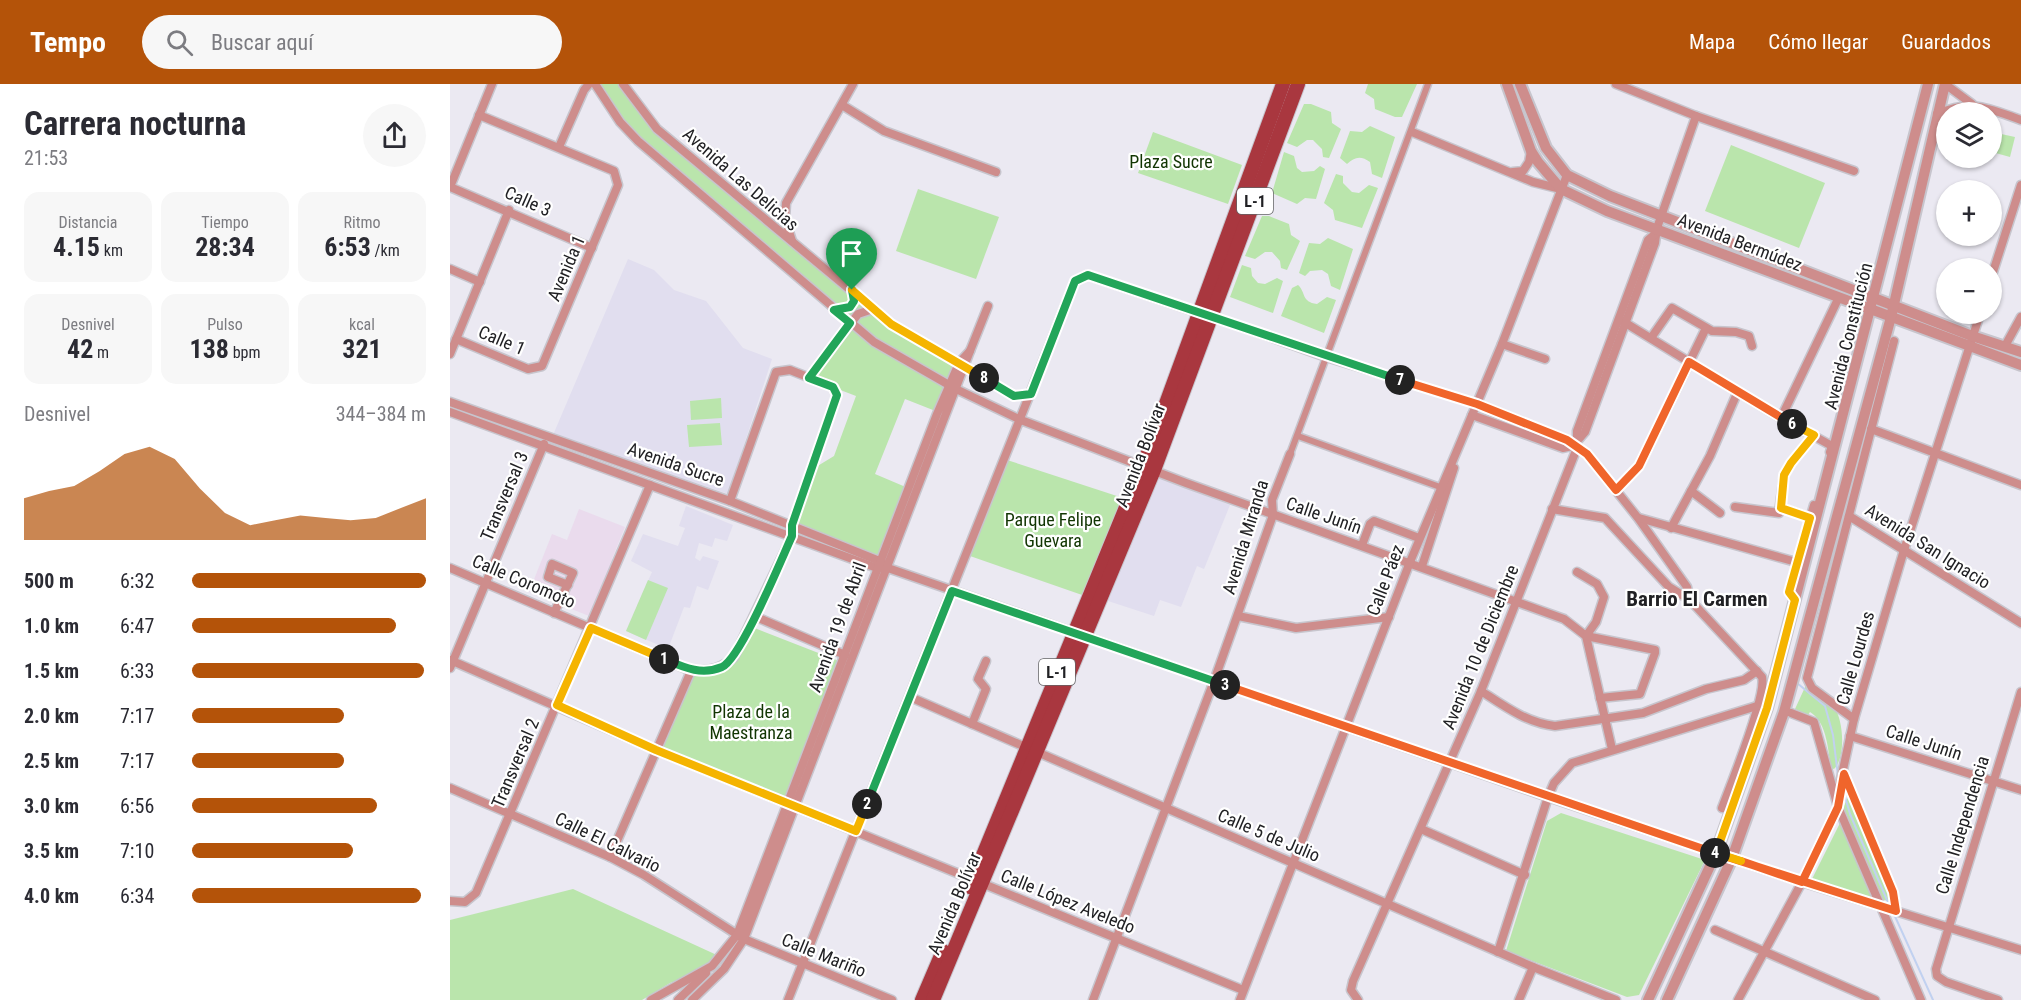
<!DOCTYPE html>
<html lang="es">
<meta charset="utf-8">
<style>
body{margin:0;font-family:"Roboto Condensed",sans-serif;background:#f7f7f7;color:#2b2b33;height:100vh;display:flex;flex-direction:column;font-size:22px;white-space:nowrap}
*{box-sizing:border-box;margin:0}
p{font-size:20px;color:#7c7c81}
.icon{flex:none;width:33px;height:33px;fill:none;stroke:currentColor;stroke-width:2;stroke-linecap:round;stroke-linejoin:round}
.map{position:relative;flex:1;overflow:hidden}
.panel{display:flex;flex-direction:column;background:#fff;width:450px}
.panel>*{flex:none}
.controls{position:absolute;left:1486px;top:18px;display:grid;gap:12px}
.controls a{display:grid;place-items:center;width:66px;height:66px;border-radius:50%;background:#fff;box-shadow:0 2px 4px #0004;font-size:30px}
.pin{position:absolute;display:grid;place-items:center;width:51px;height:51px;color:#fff;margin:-62px -26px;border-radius:50% 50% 50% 0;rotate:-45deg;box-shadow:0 0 6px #0007}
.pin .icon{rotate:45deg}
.km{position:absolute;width:30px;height:30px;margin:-15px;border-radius:50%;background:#222;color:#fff;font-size:16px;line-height:30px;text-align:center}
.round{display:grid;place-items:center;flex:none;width:63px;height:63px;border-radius:32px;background:#f7f7f7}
.headline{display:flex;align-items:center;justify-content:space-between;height:102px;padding:0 24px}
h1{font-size:33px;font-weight:700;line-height:45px}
.metrics{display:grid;grid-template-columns:repeat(3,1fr);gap:9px;height:102px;padding:6px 24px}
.metrics div{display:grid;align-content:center;border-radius:15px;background:#f7f7f7;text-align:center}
.metrics b{font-size:26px;font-weight:700}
.metrics small{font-size:16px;font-weight:400}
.metrics p{font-size:16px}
.chart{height:168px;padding:12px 24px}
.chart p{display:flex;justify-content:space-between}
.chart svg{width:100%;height:108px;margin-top:6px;fill:#b45309;opacity:.7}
ul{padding:0 24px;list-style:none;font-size:20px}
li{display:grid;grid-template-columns:96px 72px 1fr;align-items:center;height:45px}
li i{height:15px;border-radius:8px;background:#b45309}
header{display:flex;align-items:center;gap:36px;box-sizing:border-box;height:84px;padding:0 30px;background:#b45309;color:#fff}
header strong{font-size:28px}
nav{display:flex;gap:33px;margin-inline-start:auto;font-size:21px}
.search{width:420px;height:54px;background:#f7f7f7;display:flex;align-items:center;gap:15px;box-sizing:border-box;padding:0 21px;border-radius:33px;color:#7c7c81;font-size:22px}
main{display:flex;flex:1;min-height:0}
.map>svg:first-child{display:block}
.built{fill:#e1deef}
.medical{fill:#eadbed}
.green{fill:#bae5ac}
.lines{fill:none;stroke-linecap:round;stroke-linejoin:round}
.stream{stroke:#c1d1f0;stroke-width:2}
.pedestrian-casing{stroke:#c7c5cd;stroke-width:9}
.minor-casing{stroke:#c7c5cd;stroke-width:11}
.tertiary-casing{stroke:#c7c5cd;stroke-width:14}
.primary-casing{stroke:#c7c5cd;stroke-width:16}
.pedestrian{stroke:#ce8d8c;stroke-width:6}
.minor{stroke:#ce8d8c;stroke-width:8}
.tertiary{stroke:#ce8d8c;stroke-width:10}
.primary{stroke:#a9373f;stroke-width:14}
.split-1-casing{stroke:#fff;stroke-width:12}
.split-2-casing{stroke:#fff;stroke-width:12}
.split-3-casing{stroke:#fff;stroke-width:12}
.split-4-casing{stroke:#fff;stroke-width:12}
.split-5-casing{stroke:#fff;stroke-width:12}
.split-6-casing{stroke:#fff;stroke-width:12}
.split-7-casing{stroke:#fff;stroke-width:12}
.split-8-casing{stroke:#fff;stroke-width:12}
.split-9-casing{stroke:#fff;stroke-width:12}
.split-1{stroke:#22a559;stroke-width:8}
.split-2{stroke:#f5b400;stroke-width:8}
.split-3{stroke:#22a559;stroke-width:8}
.split-4{stroke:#f0652b;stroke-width:8}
.split-5{stroke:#f0652b;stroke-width:8}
.split-6{stroke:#f5b400;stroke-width:8}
.split-7{stroke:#f0652b;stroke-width:8}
.split-8{stroke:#22a559;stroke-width:8}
.split-9{stroke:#f5b400;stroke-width:8}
.labels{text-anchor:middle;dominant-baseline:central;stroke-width:4.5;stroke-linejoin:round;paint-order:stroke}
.shield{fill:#fff;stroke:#646466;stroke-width:1.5}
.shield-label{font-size:16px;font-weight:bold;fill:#212124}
.park-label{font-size:18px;fill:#113502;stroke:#fff}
.street-label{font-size:18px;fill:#212124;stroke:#fff}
.quarter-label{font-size:21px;font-weight:bold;fill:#212124;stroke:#fff}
</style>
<header>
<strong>Tempo</strong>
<div class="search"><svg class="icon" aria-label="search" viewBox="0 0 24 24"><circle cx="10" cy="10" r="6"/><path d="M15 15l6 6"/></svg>Buscar aquí</div>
<nav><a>Mapa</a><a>Cómo llegar</a><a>Guardados</a></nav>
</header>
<main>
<section class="panel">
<div class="headline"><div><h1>Carrera nocturna</h1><p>21:53</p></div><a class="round"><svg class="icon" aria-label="share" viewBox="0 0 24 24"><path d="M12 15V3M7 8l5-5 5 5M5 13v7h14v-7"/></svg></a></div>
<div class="metrics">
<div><p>Distancia</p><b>4.15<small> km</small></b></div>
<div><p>Tiempo</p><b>28:34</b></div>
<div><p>Ritmo</p><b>6:53<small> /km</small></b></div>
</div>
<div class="metrics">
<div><p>Desnivel</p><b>42<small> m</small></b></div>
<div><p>Pulso</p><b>138<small> bpm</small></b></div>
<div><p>kcal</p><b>321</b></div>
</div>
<div class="chart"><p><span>Desnivel</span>344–384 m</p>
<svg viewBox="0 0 160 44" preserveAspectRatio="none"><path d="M0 44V27L10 24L20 22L30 16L40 9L50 6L60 11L70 23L80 33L90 38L100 36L110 34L120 35L130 36L140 35L150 31L160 27V44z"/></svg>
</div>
<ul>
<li><b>500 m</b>6:32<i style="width:100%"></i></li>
<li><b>1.0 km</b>6:47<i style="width:87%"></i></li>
<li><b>1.5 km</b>6:33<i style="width:99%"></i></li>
<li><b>2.0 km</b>7:17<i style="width:65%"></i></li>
<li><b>2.5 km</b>7:17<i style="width:65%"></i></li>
<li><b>3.0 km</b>6:56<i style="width:79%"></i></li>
<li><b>3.5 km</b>7:10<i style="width:69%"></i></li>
<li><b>4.0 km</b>6:34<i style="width:98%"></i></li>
</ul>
</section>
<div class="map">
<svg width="1571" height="916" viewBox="0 0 1571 916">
<rect width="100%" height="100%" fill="#ebe9f2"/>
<!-- built -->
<g class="built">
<path d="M178,175L204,186L224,206L256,217L293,264L322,275L278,410L103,351Z"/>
<path d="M709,392L780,421L754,485L747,482L731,523L710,516L704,532L658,517Z"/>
<path d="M236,422L283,441L277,457L265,454L262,463L249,459L245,474L250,477L253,472L269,477L258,506L247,502L240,524L234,523L218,565L176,547L202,488L181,477L193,450L228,462L235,444L229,442Z"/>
</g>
<!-- medical -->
<path class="medical" d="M129,425L175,443L162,475L165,477L159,494L155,493L151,503L155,505L149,520L145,519L139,532L79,508L102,450L117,456Z"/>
<!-- green -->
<g class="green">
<path d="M145,0H174L196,32L423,230L509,280L488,328L455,315L425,390L458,404L430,475L342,441L361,386L384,372L406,312L359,294L398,239L188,57Z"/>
<path d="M918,0H967L952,33H945L925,25L924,15L915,9Z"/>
<path d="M854,20H861L881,28L882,39L891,45L879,74L873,73L872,65L863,56H857L847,63L837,59Z"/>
<path d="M920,42L945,53L932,94L922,90L920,78C911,71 904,73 897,80L890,74L900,47L912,48Z"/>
<path d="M703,48L792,81L778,120L688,89Z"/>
<path d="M1542,48L1565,53L1560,73L1542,68Z"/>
<path d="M1281,61L1375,99L1349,164L1255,127Z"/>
<path d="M834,68L844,72L847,84L852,88L864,87L870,82L875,85L866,115L855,114L847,120L822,109Z"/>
<path d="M886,90L893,92V99L902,108L909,109L919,101L928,104L912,144L885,136L883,126L874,119Z"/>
<path d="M468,105L549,133L526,195L446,167Z"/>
<path d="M812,132H819L839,140L841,151L850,157L837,186L831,184L830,177L822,168H815L805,175L795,172Z"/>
<path d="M878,154L903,165L890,206L881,202L878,190L872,186L860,187L855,192L849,189L859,159L870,160Z"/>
<path d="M792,181L801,184L802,192L808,199L815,200L827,194L833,197L823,229L780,213Z"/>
<path d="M848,201C856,208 851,218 867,220L877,213L886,216L874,249L831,232L842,204Z"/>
<path d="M271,314L272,334L241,336L240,317Z"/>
<path d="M270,339L272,361L239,363L237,341Z"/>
<path d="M557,376L673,414L635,512L520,472Z"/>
<path d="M198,496L218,504L196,556L176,547Z"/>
<path d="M302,543L389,577L335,716L209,666L243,589L276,583Z"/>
<path d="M1356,601C1365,607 1375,614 1383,622C1394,634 1396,674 1384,685L1381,684C1378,666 1377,638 1360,628L1358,631L1345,625Z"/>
<path d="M1399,711L1444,818L1430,815L1392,726Z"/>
<path d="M1111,729L1255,776L1189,911L1177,913L1056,867L1097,737Z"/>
<path d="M1391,737L1424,816L1362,795Z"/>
<path d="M123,805L269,872L260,884L220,899L192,916H0V836Z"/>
</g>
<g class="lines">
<!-- stream -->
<g class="stream">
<path d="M1347,599L1375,622L1383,651L1388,692"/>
<path d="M1393,706L1400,730L1440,823"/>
<path d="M1443,828L1483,916"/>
</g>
<!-- pedestrian casing -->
<g class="pedestrian-casing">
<g id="pedestrian">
<path d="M762,233L876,274L1027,320"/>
<path d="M848,352L990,403"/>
<path d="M840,370L978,0"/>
</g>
</g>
<!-- minor casing -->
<g class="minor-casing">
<g id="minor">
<path d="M42,0L0,103L142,164"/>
<path d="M145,0L170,38L188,57L424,258L506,305L571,336L736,399L1114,535L1136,552L1162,665"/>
<path d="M173,0L207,45L441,240L564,312L581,310"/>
<path d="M1166,0L1246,32L1404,87"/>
<path d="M1495,0L1522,20"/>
<path d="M392,21L434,47L546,88"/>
<path d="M1487,30C1522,15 1537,24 1571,36"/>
<path d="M962,48L1083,98L1111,105"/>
<path d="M109,63L134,6L139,0"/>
<path d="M1063,88L1073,87L1079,78L1081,67"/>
<path d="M342,157L335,135L336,119L403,0"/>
<path d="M0,185L30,198"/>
<path d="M1542,191L1571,101"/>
<path d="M384,226L400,223L404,217L402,206"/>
<path d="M1169,235L1331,334L1382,362L1380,368"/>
<path d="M1201,254L1222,224L1262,247L1286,248L1299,252L1302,262"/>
<path d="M6,255L78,285L92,282L168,101L164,87L29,31"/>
<path d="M1052,260L1095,275"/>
<path d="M1555,262L1571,233"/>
<path d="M520,267L538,222"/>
<path d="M0,270L59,126"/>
<path d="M359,294L408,230L423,225"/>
<path d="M0,318L280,417L432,478"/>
<path d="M1027,320L1117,356L1137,370L1188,434L1237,503L1240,516"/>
<path d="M0,328L427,484L435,483L1098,713L1352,798L1571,866"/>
<path d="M1022,331L1113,364L1122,362"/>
<path d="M1331,334L1389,213"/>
<path d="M1421,345L1571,401"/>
<path d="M1129,355L1135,348L1205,159L1207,144L1246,32"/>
<path d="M1166,406L1189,382L1256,244"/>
<path d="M1241,407L1270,429"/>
<path d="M1285,423L1329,429L1334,391L1341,379L1364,351"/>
<path d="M1331,424L1361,434"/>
<path d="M1102,425L1155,434L1219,503L1240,516L1312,593C1317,612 1281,700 1272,724"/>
<path d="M1399,432L1571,539"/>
<path d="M1189,434L1346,478"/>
<path d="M1221,444L1260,372L1288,307"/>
<path d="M912,461L920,440L924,437L969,454"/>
<path d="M972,482L1004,384"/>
<path d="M0,484L241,587C258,586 271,586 284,573L342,452V441L387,311L383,303L340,286L326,288L280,417"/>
<path d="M1127,488L1147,500L1154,513L1146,538L1136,552L1205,566V569L1190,610L1150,614"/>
<path d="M1345,516L1339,508L1364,421"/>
<path d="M104,529L123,489L102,480L98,493L118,501"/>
<path d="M304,532L395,571"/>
<path d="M788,532L846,544L939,533"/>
<path d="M0,576L206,666L793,906"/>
<path d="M0,584L94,360"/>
<path d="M1031,607C1054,622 1077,639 1105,642L1193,629L1256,605L1294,596L1307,587"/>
<path d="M460,613L1083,883L1166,916"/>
<path d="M1341,629L1364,638L1388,723L1471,916"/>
<path d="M1404,635L1362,604L1357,594L1444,257"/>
<path d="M522,640L536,605L528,595L536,577"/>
<path d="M1400,652L1571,706"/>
<path d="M1394,691L1443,808L1446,827"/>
<path d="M0,704L160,773L194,791L294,855L442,916"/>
<path d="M971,745L1075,791"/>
<path d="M160,773L241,587"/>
<path d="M0,817L15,818L26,809L200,401"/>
<path d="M1265,846L1425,916"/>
<path d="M1048,868L1098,713L1104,699L1122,679L1307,622"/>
<path d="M201,916L262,882L287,851L487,330L509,279L520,267L294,855L274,885L242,916"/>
<path d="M228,916L256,889"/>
<path d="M338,916L625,197L638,191L752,230"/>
<path d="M643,916L764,597L823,431L822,416L840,370"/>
<path d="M790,916L960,478L1052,260L1117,91"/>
<path d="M908,916L901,906L903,897L1031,607L1127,364V347L1198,156L1205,150"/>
<path d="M1069,916L1083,883"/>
<path d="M1288,916L1352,798L1388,723L1389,704L1404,635L1454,466L1530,230"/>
<path d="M1548,916L1496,898L1487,892L1486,885L1571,608"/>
</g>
</g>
<!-- tertiary casing -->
<g class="tertiary-casing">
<g id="tertiary">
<path d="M1057,0L1081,67L1088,78L1111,105L1157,127L1571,281"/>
<path d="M1070,0L1096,64L1117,91L1160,112L1522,252L1571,268"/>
<path d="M1198,916L1266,769L1317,624L1478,0"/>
<path d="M1217,916L1282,774L1334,628L1441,233L1495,0"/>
</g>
</g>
<!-- primary casing -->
<g class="primary-casing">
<g id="primary">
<path d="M520,803L695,377L833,0"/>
<path d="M472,916L493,867"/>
<path d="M483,916L704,386L848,0"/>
</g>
</g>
<!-- pedestrian -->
<use href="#pedestrian" class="pedestrian"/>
<!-- minor -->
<use href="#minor" class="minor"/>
<!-- tertiary -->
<use href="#tertiary" class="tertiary"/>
<!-- primary -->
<use href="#primary" class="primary"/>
</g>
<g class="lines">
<!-- split-1 casing -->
<g class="split-1-casing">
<path id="split-1" d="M214,575C233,583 251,592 272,583C291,574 331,476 342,452V441L387,311L383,303L359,294L400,239L384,226L400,223L404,217L402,206"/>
</g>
<!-- split-2 casing -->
<g class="split-2-casing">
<path id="split-2" d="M214,575L141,544L107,621L206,666L406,747L417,720"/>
</g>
<!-- split-3 casing -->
<g class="split-3-casing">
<path id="split-3" d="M417,720L502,507L775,601"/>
</g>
<!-- split-4 casing -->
<g class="split-4-casing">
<path id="split-4" d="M775,601L1265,769"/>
</g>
<!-- split-5 casing -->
<g class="split-5-casing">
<path id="split-5" d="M1265,769L1446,827L1443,808L1394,690L1388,723L1352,798L1291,777"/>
</g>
<!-- split-6 casing -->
<g class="split-6-casing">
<path id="split-6" d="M1291,777L1266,769L1317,624L1345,516L1339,508L1360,434L1331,424L1334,391L1341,379L1364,351L1342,340"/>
</g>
<!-- split-7 casing -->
<g class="split-7-casing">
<path id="split-7" d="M950,296L1027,320L1117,356L1137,370L1166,406L1189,382L1239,278L1342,340"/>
</g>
<!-- split-8 casing -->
<g class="split-8-casing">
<path id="split-8" d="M534,294L564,312L581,310L625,197L638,191L950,296"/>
</g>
<!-- split-9 casing -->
<g class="split-9-casing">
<path id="split-9" d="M402,206L441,240L534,294"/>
</g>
<!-- split-1 -->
<use href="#split-1" class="split-1"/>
<!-- split-2 -->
<use href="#split-2" class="split-2"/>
<!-- split-3 -->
<use href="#split-3" class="split-3"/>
<!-- split-4 -->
<use href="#split-4" class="split-4"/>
<!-- split-5 -->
<use href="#split-5" class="split-5"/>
<!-- split-6 -->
<use href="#split-6" class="split-6"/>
<!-- split-7 -->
<use href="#split-7" class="split-7"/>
<!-- split-8 -->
<use href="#split-8" class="split-8"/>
<!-- split-9 -->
<use href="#split-9" class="split-9"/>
</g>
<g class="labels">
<!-- shield labels -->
<g class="shield">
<rect x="787" y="104" width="36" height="26" rx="4.5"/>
<rect x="589" y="575" width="36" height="26" rx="4.5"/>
</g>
<g class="shield-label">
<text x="805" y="117">L-1</text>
<text x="607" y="588">L-1</text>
</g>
<!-- park labels -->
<g class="park-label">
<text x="721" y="77">Plaza Sucre</text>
<text x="603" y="435">Parque Felipe<tspan x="603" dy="21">Guevara</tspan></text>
<text x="301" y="627">Plaza de la<tspan x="301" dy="21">Maestranza</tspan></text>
</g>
<!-- street labels -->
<g class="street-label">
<text transform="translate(291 95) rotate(41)">Avenida Las Delicias</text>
<text transform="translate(78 117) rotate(24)">Calle 3</text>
<text transform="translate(1290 158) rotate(21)">Avenida Bermúdez</text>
<text transform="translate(116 184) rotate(-67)">Avenida 1</text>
<text transform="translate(1398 252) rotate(-76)">Avenida Constitución</text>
<text transform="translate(52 256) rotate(23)">Calle 1</text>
<text transform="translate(690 371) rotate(-69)">Avenida Bolívar</text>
<text transform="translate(226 380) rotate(19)">Avenida Sucre</text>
<text transform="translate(54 412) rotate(-67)">Transversal 3</text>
<text transform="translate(874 431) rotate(19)">Calle Junín</text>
<text transform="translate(795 453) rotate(-73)">Avenida Miranda</text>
<text transform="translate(1478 462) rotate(32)">Avenida San Ignacio</text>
<text transform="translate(935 496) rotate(-69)">Calle Páez</text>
<text transform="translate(74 497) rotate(23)">Calle Coromoto</text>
<text transform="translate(387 543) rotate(-70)">Avenida 19 de Abril</text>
<text transform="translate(1030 563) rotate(-68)">Avenida 10 de Diciembre</text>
<text transform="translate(1405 574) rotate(-74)">Calle Lourdes</text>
<text transform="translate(1474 658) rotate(18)">Calle Junín</text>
<text transform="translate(65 679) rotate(-67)">Transversal 2</text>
<text transform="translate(1512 741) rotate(-73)">Calle Independencia</text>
<text transform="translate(819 751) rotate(23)">Calle 5 de Julio</text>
<text transform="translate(158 758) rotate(26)">Calle El Calvario</text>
<text transform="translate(618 817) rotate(22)">Calle López Aveledo</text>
<text transform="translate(504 819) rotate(-67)">Avenida Bolívar</text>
<text transform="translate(374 871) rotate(22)">Calle Mariño</text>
</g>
<!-- quarter labels -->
<g class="quarter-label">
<text x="1247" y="515">Barrio El Carmen</text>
</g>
</g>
</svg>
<div class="controls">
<a><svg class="icon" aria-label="layers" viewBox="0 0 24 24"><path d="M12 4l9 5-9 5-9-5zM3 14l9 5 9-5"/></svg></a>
<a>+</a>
<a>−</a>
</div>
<div class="pin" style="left:402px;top:206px;background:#1e9e55"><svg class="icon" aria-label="arrive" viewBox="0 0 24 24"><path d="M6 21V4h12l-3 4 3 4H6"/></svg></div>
<b class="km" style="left:214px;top:575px">1</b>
<b class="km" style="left:417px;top:720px">2</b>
<b class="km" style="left:775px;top:601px">3</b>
<b class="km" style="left:1265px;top:769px">4</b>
<b class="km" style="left:1342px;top:340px">6</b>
<b class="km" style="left:950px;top:296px">7</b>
<b class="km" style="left:534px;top:294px">8</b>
</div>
</main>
